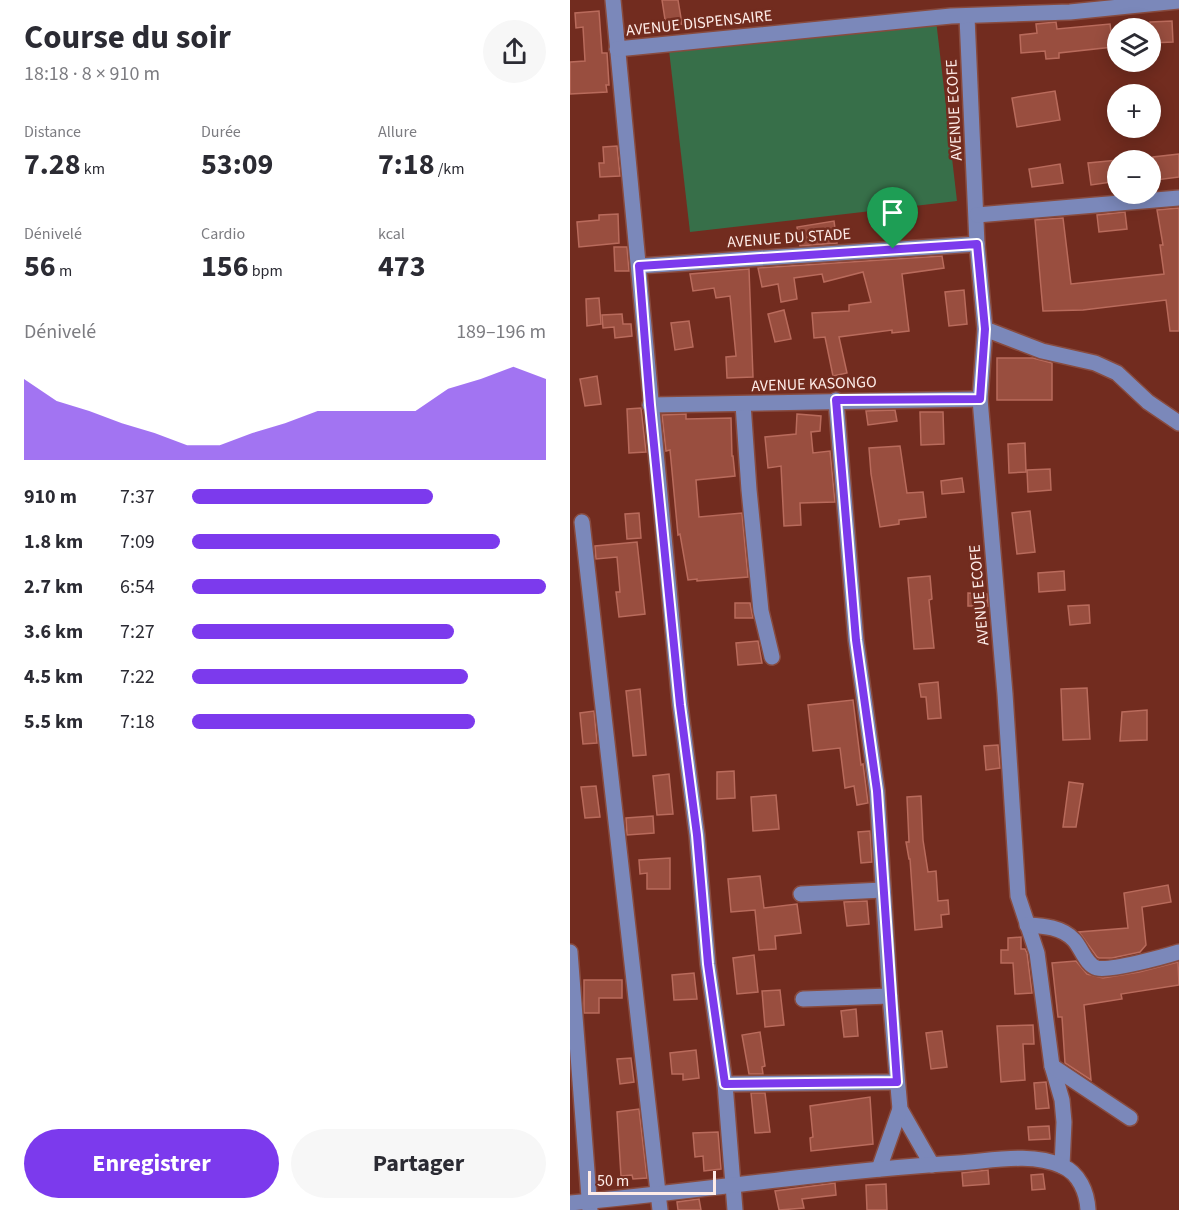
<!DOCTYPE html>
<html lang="fr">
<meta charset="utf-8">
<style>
body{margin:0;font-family:"Source Sans 3",sans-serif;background:#f7f7f7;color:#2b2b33;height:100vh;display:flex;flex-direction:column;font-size:22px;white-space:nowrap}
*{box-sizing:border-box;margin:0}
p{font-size:20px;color:#7c7c81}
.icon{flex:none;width:33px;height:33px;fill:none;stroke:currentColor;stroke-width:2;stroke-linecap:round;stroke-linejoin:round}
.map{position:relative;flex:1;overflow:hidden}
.details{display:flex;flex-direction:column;background:#fff;width:570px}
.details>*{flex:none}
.tools{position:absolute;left:537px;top:18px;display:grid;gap:12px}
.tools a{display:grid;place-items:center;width:54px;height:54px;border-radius:50%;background:#fff;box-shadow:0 3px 15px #0003;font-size:30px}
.scale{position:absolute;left:18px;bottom:15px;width:128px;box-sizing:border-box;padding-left:6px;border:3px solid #feece8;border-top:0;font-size:16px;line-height:21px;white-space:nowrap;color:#feece8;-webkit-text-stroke:4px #722c1f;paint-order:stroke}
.pin{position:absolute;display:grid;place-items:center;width:51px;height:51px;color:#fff;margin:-62px -26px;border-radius:50% 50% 50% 0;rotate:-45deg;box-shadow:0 0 6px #0007}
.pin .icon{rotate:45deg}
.round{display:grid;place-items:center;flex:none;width:63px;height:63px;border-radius:32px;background:#f7f7f7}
.head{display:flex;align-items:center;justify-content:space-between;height:102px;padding:0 24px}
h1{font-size:33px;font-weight:700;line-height:45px}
.metrics{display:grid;grid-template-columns:repeat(3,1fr);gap:9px;height:102px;padding:6px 24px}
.metrics div{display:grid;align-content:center}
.metrics b{font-size:30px;font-weight:700}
.metrics small{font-size:16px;font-weight:400}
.metrics p{font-size:16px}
.chart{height:168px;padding:12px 24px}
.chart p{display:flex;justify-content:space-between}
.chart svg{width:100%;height:108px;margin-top:6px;fill:#7c3aed;opacity:.7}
.action{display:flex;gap:12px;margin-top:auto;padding:12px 24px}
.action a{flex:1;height:69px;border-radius:36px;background:#7c3aed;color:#fff;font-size:24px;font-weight:700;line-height:69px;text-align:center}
.action a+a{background:#f7f7f7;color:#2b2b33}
ul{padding:0 24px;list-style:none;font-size:20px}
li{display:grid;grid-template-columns:96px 72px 1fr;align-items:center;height:45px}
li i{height:15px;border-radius:8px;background:#7c3aed}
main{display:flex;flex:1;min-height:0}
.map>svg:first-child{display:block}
.green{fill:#376f49}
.building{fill:#994e3f;stroke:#b96b5c;stroke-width:1.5}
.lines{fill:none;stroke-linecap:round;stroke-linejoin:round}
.minor-casing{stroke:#884b3f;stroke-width:18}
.minor{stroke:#7b88ba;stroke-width:15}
.route-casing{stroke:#fff;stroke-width:12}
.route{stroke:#7c3aed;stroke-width:8}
.labels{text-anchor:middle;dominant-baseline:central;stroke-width:5;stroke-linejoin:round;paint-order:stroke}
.street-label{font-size:16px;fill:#feece8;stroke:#722c1f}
</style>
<main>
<section class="details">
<div class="head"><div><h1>Course du soir</h1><p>18:18 · 8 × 910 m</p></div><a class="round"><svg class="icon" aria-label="share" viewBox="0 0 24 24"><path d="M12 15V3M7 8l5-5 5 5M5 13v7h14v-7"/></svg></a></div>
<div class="metrics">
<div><p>Distance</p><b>7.28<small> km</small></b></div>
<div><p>Durée</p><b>53:09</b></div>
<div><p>Allure</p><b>7:18<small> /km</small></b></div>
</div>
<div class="metrics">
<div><p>Dénivelé</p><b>56<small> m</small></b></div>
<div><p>Cardio</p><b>156<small> bpm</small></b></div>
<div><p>kcal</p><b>473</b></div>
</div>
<div class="chart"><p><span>Dénivelé</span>189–196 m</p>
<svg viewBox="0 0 160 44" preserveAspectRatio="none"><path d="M0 44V11L10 20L20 24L30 29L40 33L50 38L60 38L70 33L80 29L90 24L100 24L110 24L120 24L130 15L140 11L150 6L160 11V44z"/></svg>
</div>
<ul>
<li><b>910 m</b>7:37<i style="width:68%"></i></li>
<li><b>1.8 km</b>7:09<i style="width:87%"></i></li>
<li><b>2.7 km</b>6:54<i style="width:100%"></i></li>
<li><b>3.6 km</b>7:27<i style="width:74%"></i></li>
<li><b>4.5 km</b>7:22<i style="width:78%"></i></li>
<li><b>5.5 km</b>7:18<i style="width:80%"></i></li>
</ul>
<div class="action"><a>Enregistrer</a><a>Partager</a></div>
</section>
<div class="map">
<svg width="609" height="1210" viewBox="0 0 609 1210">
<rect width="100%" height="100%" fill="#722c1f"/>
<!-- green -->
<path class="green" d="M366,20L387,201L120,232L99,50Z"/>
<!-- building -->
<g class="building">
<path d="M92,0H108L112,24L96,26Z"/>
<path d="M29,11L32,53H37L39,85H36L37,92L0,94V62L15,61L13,27L6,28L5,13Z"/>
<path d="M602,21L603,42L580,43V22Z"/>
<path d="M486,22L487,29L540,24L543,47L489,53V58L476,59L475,51L451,53L450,35L467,33L466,24Z"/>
<path d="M485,91L490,120L447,127L442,98Z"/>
<path d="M47,146L50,176L30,177L29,163H34L33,147Z"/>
<path d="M609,154V177L586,180L583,157Z"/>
<path d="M548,160V181L521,185L518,163Z"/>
<path d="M490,164L493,183L462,187L459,169Z"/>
<path d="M609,208V331H600L596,300L513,310L473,311L465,220L493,218L501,284L594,274L590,245H593L587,210Z"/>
<path d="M555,212L557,229L529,232L527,215Z"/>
<path d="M48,214L49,243L9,247L7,222L29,220V215Z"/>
<path d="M264,221L267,243L230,246L227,227Z"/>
<path d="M44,247H57L59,271H45Z"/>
<path d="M372,256L374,268L332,274L339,331L322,333V330L269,337L277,373L263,376L255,337L244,338L242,313L279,311V305L301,302L293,272L254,282L252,274L224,278L227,299L211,302L208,284L192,287L188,268Z"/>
<path d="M179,269L183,377L157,378L156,357L166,356L160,296L146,298L144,288L123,291L120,274Z"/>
<path d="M394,290L397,324L379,326L375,292Z"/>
<path d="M29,298L31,324L17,326L16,299Z"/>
<path d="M214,310L221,339L205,342L198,314Z"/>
<path d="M52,314L53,324H61L62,336L45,338L44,327L33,328L32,315Z"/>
<path d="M119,321L123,347L105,350L101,323Z"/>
<path d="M427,358H463L482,363V400H427Z"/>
<path d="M27,376L31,404L15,406L10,379Z"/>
<path d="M71,408L76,452L59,453L57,409Z"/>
<path d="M325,410L327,421L298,425L296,411Z"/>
<path d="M350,412H373L374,444L351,445Z"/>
<path d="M116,414V419L161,418L162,456H163L165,476L126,480L129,517L172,513L178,577L127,581V579L118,580L110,534L108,535L100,450L96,451L92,415Z"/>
<path d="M227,414L251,416L250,431L241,432L243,453L260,451L265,502L230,503L231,525L214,526L211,466L198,468L195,437L226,434Z"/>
<path d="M455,443L456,472L439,473L438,444Z"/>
<path d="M330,446L337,493L353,492L356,517L329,520V524L310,527L301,474L299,448Z"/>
<path d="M480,469L481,490L458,492L457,470Z"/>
<path d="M392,478L394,492L372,494L371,481Z"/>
<path d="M460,511L465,552L447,554L442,513Z"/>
<path d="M69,513L71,538L57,539L55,514Z"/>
<path d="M67,542L75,614L49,617L46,592H50L47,557L26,559L25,546Z"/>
<path d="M494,571L495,590L469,592L468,573Z"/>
<path d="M360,576L362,599L359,600L364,648L344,649L338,578Z"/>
<path d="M398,593L417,594L418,606H398Z"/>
<path d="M165,603H180L183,618H165Z"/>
<path d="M519,605L520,623L500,625L498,606Z"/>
<path d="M188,641L192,663L168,665L166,643Z"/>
<path d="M368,682L371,718L358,719L356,697H351L349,684Z"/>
<path d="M517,688L520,739L493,740L491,689Z"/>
<path d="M70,689L76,755L63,756L56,691Z"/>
<path d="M283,700L291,765L293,764L298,803L287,805L284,786L275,788L270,748L243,751L238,705Z"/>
<path d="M577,710V740L550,741L552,712Z"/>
<path d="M24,711L27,743L13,744L10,713Z"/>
<path d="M428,745L430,768L416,770L414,746Z"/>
<path d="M164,771L165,798L147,799V772Z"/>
<path d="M99,774L103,814L87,815L83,776Z"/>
<path d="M499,782L513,784L506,827H493Z"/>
<path d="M26,786L30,817L15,818L11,787Z"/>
<path d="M206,795L209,829L183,831L181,797Z"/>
<path d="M351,796L353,840L358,872L366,871L368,901L378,900L379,914L371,915L372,927L345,930L340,859H339L336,842H339L337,797Z"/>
<path d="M83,816L84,833L57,835L56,818Z"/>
<path d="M300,831L302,862L291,863L288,832Z"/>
<path d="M100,858V889H77V873L70,874L69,860Z"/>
<path d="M190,876L194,908L227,904L231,933L205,936L206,949L189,950L185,910L161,912L158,879Z"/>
<path d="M598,885L601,902L572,907L576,945L570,952L542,958H529L527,957L509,932L558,928L554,893Z"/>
<path d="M297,901L299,924L277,926L274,902Z"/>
<path d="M451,937V949H455L457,953L462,993L445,994L443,963H431V950H438V938Z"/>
<path d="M184,955L188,992L167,994L163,958Z"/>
<path d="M506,961L517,974L533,978L569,972L608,962L609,985L551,994L552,999L514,1005L521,1080L495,1063L492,1017H488L482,963Z"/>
<path d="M124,973L127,999L104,1000L102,975Z"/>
<path d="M14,980H52V998H29V1013H14Z"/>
<path d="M210,990L214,1025L195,1027L192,991Z"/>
<path d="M286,1009L288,1036L274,1037L271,1011Z"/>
<path d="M463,1025L464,1044H453L455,1080L431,1082L427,1026Z"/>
<path d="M372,1031L377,1067L361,1069L356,1033Z"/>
<path d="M190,1032L195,1066L192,1067L193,1074H179L172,1035Z"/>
<path d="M126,1050L129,1078L113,1080V1074H102L100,1053Z"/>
<path d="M61,1058L64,1082L50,1084L47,1059Z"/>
<path d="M476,1082L479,1108L466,1109L464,1083Z"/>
<path d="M181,1093H195L200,1132L185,1133Z"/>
<path d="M300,1097L303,1144L241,1151L240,1138L243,1137L240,1106Z"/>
<path d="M69,1109L77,1178L63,1179L62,1175L51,1176L47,1112Z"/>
<path d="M479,1126L480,1139L459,1140L458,1127Z"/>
<path d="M148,1132L151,1169L134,1171L133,1156L125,1157L123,1133Z"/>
<path d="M418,1170L419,1184L393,1186L392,1173Z"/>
<path d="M473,1174L475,1189L462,1190L461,1175Z"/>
<path d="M265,1183L266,1195L232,1199L234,1208L209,1210L205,1191Z"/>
<path d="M316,1184L317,1210H297L296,1185Z"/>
<path d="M129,1199L131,1210H108L107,1202Z"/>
</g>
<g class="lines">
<!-- minor casing -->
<g class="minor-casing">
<g id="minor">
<path d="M43,0L110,705L127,835L138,964L155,1084L165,1210"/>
<path d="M397,17L407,244L415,329L410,399L435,694L448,896L467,953L482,1066L492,1100L494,1122L492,1166"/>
<path d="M47,49L381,16L500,12L609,1"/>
<path d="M407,215L609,198"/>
<path d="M69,266L407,244"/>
<path d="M415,329L472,351L525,363L547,373L578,402L609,423"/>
<path d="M266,400L286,640L307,791L320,996L330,1109L362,1165"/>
<path d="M173,404L179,490L191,611L202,657"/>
<path d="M80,405L410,399"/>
<path d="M12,522L90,1210"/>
<path d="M231,894L313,890"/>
<path d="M457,925C474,926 492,927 504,940C512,949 516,965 527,968C541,971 593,957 609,952"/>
<path d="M0,952L20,1210"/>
<path d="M233,999L320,996"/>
<path d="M482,1066L560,1118"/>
<path d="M155,1084L327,1082"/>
<path d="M309,1169L330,1109"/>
<path d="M0,1203C130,1191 258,1171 388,1163C421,1161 461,1152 492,1166C509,1173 517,1192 518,1210"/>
</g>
</g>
<!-- minor -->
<use href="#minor" class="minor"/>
</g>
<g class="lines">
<!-- route casing -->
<g class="route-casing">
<path id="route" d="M407,244L415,329L410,399L266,400L286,640L307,791L327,1082L155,1084L138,964L127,835L110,705L80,405L69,266Z"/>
</g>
<!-- route -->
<use href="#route" class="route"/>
</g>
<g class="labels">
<!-- street labels -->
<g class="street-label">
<text transform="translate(129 23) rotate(-6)">AVENUE DISPENSAIRE</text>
<text transform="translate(384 110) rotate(-93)">AVENUE ECOFE</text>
<text transform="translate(219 238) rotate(-4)">AVENUE DU STADE</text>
<text transform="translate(244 384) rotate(-2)">AVENUE KASONGO</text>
<text transform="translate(409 595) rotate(-95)">AVENUE ECOFE</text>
</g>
</g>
</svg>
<div class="tools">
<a><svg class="icon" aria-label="layers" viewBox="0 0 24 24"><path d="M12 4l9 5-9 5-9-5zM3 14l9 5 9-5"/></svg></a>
<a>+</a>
<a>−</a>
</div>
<div class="scale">50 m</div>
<div class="pin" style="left:323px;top:249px;background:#1e9e55"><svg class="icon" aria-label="arrive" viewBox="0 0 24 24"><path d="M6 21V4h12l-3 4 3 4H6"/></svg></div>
</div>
</main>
